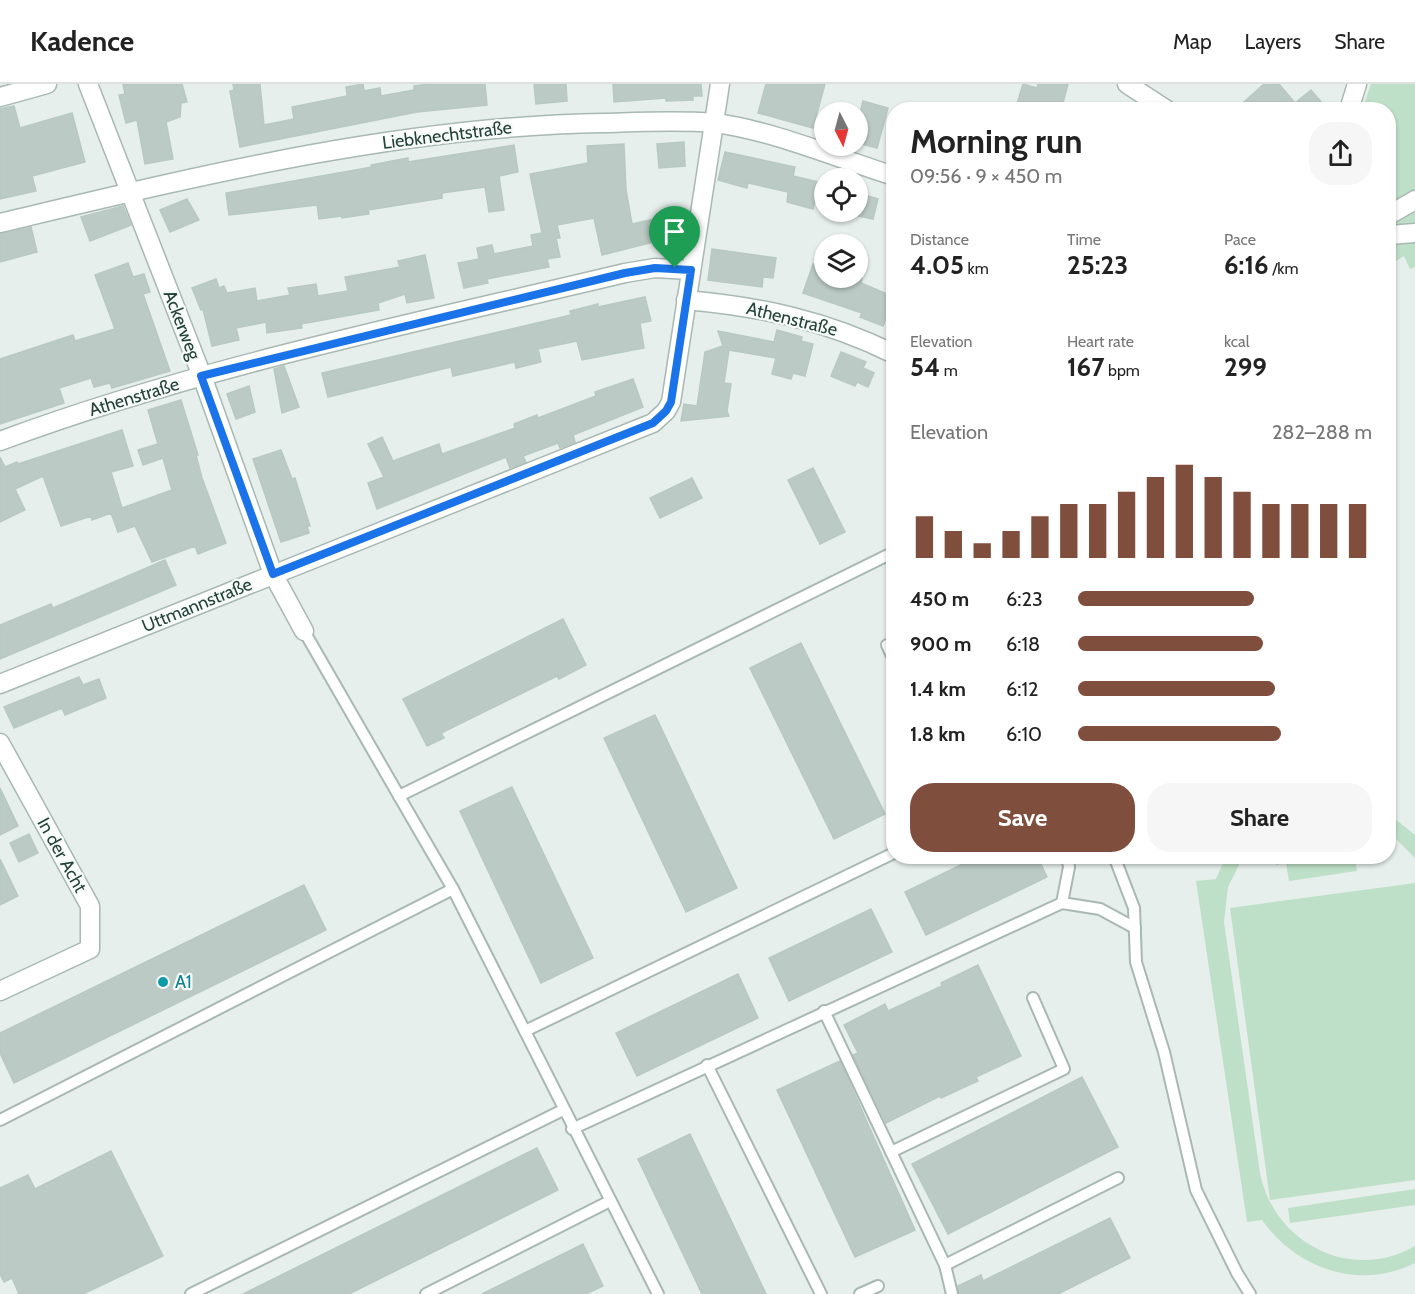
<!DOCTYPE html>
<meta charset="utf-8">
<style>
body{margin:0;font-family:Cabin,sans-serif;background:#f6f6f6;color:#222;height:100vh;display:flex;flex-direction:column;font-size:22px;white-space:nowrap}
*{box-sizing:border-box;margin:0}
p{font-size:20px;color:#767676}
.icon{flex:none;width:33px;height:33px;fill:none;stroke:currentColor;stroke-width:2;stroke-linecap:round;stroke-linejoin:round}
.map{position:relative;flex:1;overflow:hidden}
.panel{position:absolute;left:886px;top:18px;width:510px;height:762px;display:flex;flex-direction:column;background:#fff;border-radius:24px;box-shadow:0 2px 4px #0004}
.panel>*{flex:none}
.needle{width:39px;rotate:174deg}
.controls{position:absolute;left:814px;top:18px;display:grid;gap:12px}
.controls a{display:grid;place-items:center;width:54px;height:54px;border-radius:50%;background:#fff;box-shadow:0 2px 4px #0004;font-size:30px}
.pin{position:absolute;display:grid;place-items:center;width:51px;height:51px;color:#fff;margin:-62px -26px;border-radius:50% 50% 50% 0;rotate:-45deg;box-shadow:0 0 6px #0007}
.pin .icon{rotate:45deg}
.round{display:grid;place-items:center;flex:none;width:63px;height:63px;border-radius:24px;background:#f6f6f6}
.overview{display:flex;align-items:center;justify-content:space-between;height:102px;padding:0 24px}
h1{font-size:33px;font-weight:700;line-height:45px}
.metrics{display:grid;grid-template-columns:repeat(3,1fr);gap:9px;height:102px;padding:6px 24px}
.metrics div{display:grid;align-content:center}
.metrics b{font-size:26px;font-weight:700}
.metrics small{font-size:16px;font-weight:400}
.metrics p{font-size:16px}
.chart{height:168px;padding:12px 24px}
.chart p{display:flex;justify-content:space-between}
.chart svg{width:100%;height:108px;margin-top:6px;stroke:#804e3d;stroke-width:6}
.button{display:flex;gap:12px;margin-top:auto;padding:12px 24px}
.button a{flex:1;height:69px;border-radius:24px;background:#804e3d;color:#fff;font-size:24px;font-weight:700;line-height:69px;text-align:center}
.button a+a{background:#f6f6f6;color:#222}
ul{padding:0 24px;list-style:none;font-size:20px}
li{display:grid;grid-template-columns:96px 72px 1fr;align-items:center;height:45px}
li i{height:15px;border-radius:8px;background:#804e3d}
header{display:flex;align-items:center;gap:36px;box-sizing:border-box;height:84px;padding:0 30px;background:#fff;border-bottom:2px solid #e0e0e0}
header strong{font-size:28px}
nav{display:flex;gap:33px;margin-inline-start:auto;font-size:21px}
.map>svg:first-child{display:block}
.green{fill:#bfe0c8}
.building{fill:#bbcac4;stroke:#b8c9c2;stroke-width:1.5}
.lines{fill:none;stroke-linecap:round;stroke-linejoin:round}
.service-casing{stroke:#a8b8b2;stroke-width:14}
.minor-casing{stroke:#a8b8b2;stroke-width:21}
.service{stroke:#fff;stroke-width:10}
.minor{stroke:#fff;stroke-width:18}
.route-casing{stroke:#fff;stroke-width:12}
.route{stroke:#1a73e8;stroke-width:8}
.culture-dot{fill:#0f9aa8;stroke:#f7fbf9;stroke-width:2}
.labels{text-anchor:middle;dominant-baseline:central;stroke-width:4.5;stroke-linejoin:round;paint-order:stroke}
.street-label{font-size:18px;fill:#24423a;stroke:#f7fbf9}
.culture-label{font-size:18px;fill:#0d838f;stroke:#f7fbf9;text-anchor:start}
</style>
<header>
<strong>Kadence</strong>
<nav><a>Map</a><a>Layers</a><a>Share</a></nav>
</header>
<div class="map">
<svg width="1415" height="1210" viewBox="0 0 1415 1210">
<rect width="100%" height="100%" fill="#e6efeb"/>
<!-- green -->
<g class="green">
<path d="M1371,0H1415V183L1410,185L1404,172L1393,179L1389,172V26H1362Z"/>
<path d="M1389,730L1415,751V774L1389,748Z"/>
<path d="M1226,772L1243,773L1228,803L1224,838L1260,1089C1274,1159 1351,1199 1415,1162V1179C1359,1207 1297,1185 1262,1136L1247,1138L1196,797L1216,795Z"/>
<path d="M1275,773H1355L1357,787L1289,797L1286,779L1276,781Z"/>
<path d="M1415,799V1096L1270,1116L1230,824Z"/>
<path d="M1415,1105V1121L1290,1139L1288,1124Z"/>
</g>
<!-- building -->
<g class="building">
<path d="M123,0H182L187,18L181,19L180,33L166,38L173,75L145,80L137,36L126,39L119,11L125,10Z"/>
<path d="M233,0H260L264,41L294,35L292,23L347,12L346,3L363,0L364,7L380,4L381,12L414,6V2L429,0H485L487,21L417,28L240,63L230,7L234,6Z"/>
<path d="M534,0H566L567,17L536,20Z"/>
<path d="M613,0H701L702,12H693V16L666,17V14L614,18Z"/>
<path d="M766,0H825L813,44L758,29Z"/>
<path d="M1023,0L1037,4L1038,0H1068L1061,26H1015Z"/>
<path d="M1264,0H1279L1295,19L1311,6L1328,26H1235Z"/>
<path d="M863,17L888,24L877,64L858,59V37Z"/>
<path d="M14,22L20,44L72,29L85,78L32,92L36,107L0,115V25Z"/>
<path d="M684,58L685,82L659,84L657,60Z"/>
<path d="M624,60L626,106L632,140L672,131L677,152L602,171L594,134L557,141L560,154H556L560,173L547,175L549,183L487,195L488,199L464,204L458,179L479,175L477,164L492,161L494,170L533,162L531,151L542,149L530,90L588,79L587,62Z"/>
<path d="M514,61L518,88L499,92L504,126L489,128L485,103L442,109V114L368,126L369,130L342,134L341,132L319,135L317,121L229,131L226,109L372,83L371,81L408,74V78Z"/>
<path d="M725,68L795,83L793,92L819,98L813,125L787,118L788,108L748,99L747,104L718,96Z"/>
<path d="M858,109L878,115L873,135L858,132Z"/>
<path d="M187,115L199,136L170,148L160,126Z"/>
<path d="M123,122L131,141L90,157L81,133Z"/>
<path d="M31,143L37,168L0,178V150Z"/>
<path d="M712,165L776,174L773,194L763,193L762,203L708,196Z"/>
<path d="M425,171L434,214L407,219L405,210L378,219L379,226L301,240L302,244L267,249L266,238L236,244L239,256L212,262L203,225L201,226L192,204L216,195L219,204L224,202L227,209L255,204L257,217L290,211L288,204L316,200L318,212L348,207L345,193L400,183L398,177Z"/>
<path d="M128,179L133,193L144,190L150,208L143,210L170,287L112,304L110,299L94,303L91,294L59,304L64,319L0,340V275L73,251L75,257L115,245L95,191Z"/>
<path d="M813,180L825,184V194H862L861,199L894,213L883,242L860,233L862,229L803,209Z"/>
<path d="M645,213L651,237L640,239L644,264L582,276L577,257L538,265L541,278L516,284L515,278L453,292L451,283L328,313L322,289L571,231L570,227L598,220V223Z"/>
<path d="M777,246L802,253L801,257L813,260L805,292L793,289L791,295L772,290L776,274L729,266L724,299L731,300L727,327L729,332L681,337L684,320L697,322L705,268L723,262L718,247L774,258Z"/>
<path d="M841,268L866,278L863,284L874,289L868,303L857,298L855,302L831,292Z"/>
<path d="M284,282L299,323L282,329L274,285Z"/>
<path d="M633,295L643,323L573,351L575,358L560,364L558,359L523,372L526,378L510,384L506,373L377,425L368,399L384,393L368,360L382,353L393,377L439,360L442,370L515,344L514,340L537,331L538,334L596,312L595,308Z"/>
<path d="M249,302L255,328L236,335L227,310Z"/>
<path d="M181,316L198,371H196L202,394L226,459L198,470L195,462L152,478L135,442L118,448L111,429L92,436L91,432L61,442L43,392L15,405L25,426L0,438V373L5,383L17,378L18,380L122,346L133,382L111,388L122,424L172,406L163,374L143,381L138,366L158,360L148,326Z"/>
<path d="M281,366L292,395L295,394L310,442H307L309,449L281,458L253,375Z"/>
<path d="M813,384L845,448L820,460L788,396Z"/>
<path d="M692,394L702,414L660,434L650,414Z"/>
<path d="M165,476L176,501L0,575V541L51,520L53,524Z"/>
<path d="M563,535L586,581L559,595L557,592L441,649L444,654L427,662L403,615Z"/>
<path d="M801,559L885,730L834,755L750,584Z"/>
<path d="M79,593L83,601L99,595L106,614L65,631L62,624L14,644L4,623Z"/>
<path d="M655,631L737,804L686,828L604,654Z"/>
<path d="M512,703L593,874L541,899L460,727Z"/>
<path d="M0,704L18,742L0,751Z"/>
<path d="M29,750L38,769L19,778L10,759Z"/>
<path d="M979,772H1037L1047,793L926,851L905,808Z"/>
<path d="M0,775L18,812L0,821Z"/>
<path d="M304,801L326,846L14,999L0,969V949Z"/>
<path d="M871,825L892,868L789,917L769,874Z"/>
<path d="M978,881L1021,972L976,993L978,997L941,1014L940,1012L886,1039L853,971L858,969L844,941L885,920L888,927L942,902L941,899Z"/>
<path d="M738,890L758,934L637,992L616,949Z"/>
<path d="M840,977L915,1146L855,1173L777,1006Z"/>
<path d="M1082,993L1118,1063L948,1150L912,1080Z"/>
<path d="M690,1050L766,1210H702L638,1075Z"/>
<path d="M537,1064L558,1106L349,1210H243Z"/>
<path d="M111,1067L163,1172L83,1210H19L12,1194L4,1198L0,1190V1104L28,1091L35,1105Z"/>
<path d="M1110,1134L1130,1174L1058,1210H959L958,1202L981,1191L983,1197Z"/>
<path d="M583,1160L603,1202L586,1210H482Z"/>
</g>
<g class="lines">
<!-- service casing -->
<g class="service-casing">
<g id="service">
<path d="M304,547L399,712L894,468"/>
<path d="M887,561L894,576"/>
<path d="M399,712L453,805L658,1210"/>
<path d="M1114,772L1134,824L1136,878L1164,968L1196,1106L1237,1189L1250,1210"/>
<path d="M1062,819L1069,783L1067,772"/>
<path d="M824,927L945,1181L952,1210"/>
<path d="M525,947L894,769"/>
<path d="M707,981L821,1210"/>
<path d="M0,1036L453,805"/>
<path d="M572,1045L1062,819L1100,825L1135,844"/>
<path d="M891,1068L1064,985L1033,914"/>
<path d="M945,1181L1118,1094"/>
<path d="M191,1210L563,1026"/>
<path d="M426,1210L610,1117"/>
<path d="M860,1210L878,1202"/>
</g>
</g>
<!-- minor casing -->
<g class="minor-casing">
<g id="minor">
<path d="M88,0L202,292L273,490L304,547"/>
<path d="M1127,0L1167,26"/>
<path d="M0,13L47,0"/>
<path d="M1349,26L1357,0"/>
<path d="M1389,131L1415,116"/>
<path d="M0,139C198,92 400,42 604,39C640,38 678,36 714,39C768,45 840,75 894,92"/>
<path d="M1389,151L1415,149"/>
<path d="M686,216C762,223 825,236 894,270"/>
<path d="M0,357C202,282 416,239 625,189L655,184L691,186"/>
<path d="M0,600L653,339L666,327L671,318L720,0"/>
<path d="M0,659L90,822V865L0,907"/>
</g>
</g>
<!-- service -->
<use href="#service" class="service"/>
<!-- minor -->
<use href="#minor" class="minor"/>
</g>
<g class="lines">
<!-- route casing -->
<g class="route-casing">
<path id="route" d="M655,184L691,186L671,318L666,327L653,339L273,490L201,292L625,189Z"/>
</g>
<!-- route -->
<use href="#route" class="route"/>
</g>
<!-- markers -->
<circle class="culture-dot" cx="163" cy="898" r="6"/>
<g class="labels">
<!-- street labels -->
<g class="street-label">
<text transform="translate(447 51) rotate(-7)">Liebknechtstraße</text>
<text transform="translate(792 235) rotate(14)">Athenstraße</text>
<text transform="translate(182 241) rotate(69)">Ackerweg</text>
<text transform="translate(134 313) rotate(-17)">Athenstraße</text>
<text transform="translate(197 521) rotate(-22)">Uttmannstraße</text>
<text transform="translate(62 771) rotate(61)">In der Acht</text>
</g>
<!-- culture labels -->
<g class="culture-label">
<text x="175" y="898">A1</text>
</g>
</g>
</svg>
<div class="controls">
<a><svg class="needle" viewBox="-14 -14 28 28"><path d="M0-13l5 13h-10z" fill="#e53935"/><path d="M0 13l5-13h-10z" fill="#767676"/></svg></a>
<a><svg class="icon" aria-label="locate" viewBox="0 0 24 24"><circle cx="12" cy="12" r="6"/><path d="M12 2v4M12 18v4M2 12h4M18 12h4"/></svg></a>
<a><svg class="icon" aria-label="layers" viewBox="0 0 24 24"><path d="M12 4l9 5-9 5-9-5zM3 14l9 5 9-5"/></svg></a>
</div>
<div class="pin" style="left:675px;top:184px;background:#1e9e55"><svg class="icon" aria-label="arrive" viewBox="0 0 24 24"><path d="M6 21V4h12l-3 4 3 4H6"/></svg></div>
<section class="panel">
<div class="overview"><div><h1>Morning run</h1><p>09:56 · 9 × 450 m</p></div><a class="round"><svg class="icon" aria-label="share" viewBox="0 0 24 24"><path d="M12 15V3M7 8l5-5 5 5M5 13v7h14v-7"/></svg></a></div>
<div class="metrics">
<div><p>Distance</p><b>4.05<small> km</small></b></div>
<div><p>Time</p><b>25:23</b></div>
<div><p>Pace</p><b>6:16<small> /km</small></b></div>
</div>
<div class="metrics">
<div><p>Elevation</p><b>54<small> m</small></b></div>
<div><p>Heart rate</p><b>167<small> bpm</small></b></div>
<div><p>kcal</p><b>299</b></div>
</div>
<div class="chart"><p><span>Elevation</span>282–288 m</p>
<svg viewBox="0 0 160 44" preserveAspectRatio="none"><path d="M5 44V27M15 44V33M25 44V38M35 44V33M45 44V27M55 44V22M65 44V22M75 44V17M85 44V11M95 44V6M105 44V11M115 44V17M125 44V22M135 44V22M145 44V22M155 44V22"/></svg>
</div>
<ul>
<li><b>450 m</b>6:23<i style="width:60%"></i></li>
<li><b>900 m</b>6:18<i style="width:63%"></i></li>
<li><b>1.4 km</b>6:12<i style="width:67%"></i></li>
<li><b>1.8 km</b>6:10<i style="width:69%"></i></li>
</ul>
<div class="button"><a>Save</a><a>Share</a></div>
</section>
</div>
